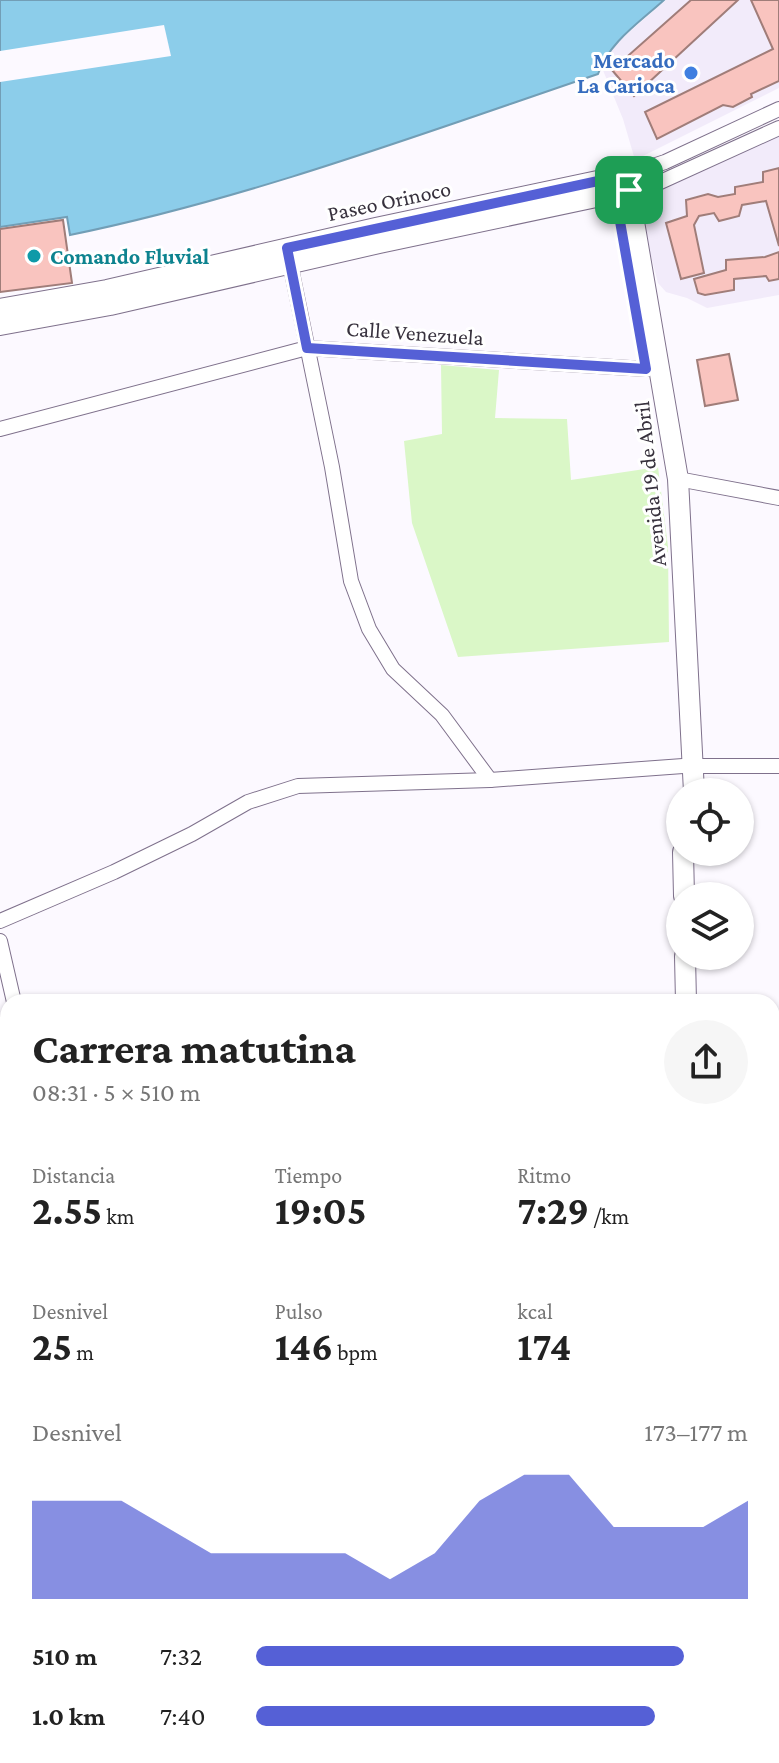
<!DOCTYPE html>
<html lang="es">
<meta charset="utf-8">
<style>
body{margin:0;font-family:"Crimson Pro",serif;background:#f6f6f6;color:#222;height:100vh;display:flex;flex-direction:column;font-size:30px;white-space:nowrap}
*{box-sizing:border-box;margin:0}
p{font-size:26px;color:#767676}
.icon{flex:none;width:44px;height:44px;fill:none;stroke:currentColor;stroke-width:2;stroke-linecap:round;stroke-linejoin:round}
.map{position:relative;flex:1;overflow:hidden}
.side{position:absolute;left:0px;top:994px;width:780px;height:770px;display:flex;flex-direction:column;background:#fff;border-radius:24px 24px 0 0;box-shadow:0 2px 6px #0004}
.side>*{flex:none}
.fabs{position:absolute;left:666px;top:778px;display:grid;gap:16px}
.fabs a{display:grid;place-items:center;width:88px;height:88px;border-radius:50%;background:#fff;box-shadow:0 2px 6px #0004;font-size:40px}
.pin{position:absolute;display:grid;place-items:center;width:68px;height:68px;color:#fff;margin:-34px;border-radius:16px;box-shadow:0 4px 12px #0006}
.round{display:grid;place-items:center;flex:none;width:84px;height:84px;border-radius:42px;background:#f6f6f6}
.headline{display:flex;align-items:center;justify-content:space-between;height:136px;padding:0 32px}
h1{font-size:44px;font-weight:700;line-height:60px}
.figures{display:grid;grid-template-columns:repeat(3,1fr);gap:12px;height:136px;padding:8px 32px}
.figures div{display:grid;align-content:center}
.figures b{font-size:40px;font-weight:700}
.figures small{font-size:22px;font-weight:400}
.figures p{font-size:22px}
.chart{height:224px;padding:16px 32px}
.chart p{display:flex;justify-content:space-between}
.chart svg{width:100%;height:144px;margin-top:8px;fill:#5560d6;opacity:.7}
ul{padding:0 32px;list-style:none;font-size:26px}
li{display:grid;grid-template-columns:128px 96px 1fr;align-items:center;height:60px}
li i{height:20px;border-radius:10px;background:#5560d6}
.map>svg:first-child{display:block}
.built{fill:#f2ebfa}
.green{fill:#daf7c7}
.water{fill:#8ccdea;stroke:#729eb6;stroke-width:2}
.pier{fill:#fcf9ff}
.building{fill:#f9c4bf;stroke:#a07d79;stroke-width:2}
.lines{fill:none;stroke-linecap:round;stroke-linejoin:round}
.street-casing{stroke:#7f718c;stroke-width:16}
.secondary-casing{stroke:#7f718c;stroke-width:22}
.path{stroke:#938f98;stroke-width:2;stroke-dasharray:4 4;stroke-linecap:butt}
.street{stroke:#fff;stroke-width:14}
.secondary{stroke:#fff;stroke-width:20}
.route-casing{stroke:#fff;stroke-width:16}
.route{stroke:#5560d6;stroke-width:10}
.shop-dot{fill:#3f7fe0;stroke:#fff;stroke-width:3}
.culture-dot{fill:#0f9aa8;stroke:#fff;stroke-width:3}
.labels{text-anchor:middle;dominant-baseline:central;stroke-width:6;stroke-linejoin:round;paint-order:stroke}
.shop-label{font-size:22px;font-weight:bold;fill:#366cbe;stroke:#fff;text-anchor:end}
.street-label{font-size:22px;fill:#37313d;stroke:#fff}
.culture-label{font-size:22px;font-weight:bold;fill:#0d838f;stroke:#fff;text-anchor:start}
</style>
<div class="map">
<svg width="779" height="1763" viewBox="0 0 779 1763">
<rect width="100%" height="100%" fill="#fcf9ff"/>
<!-- built -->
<g class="built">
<path d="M666,0H779V88L635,160L623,119L600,63L604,54Z"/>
<path d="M779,133V295L707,308L687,298L666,292L658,283L645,233L643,198L645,186Z"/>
</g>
<!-- green -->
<g class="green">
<path d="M441,365L499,370L495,418L567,419L571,480L658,467L668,547L669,642L458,657L412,523L404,441L442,434Z"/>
<path d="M0,1053L8,1060V1756H181L175,1763H0Z"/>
</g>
<!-- water -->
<path class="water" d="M0,0H664C640,22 609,42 598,74C424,133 250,198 70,235L67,217L0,227Z"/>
<!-- pier -->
<path class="pier" d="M164,25L171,56L0,82V51Z"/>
<!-- building -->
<g class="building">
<path d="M691,0H738L634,96L612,70Z"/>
<path d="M751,0H779V81L751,94L752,97L733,107L723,105L657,139L645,112L773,49Z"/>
<path d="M779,168V246L766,201L742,205L739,216L719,221L714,213L699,216L694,225L704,273L681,279L666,223L687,216L686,200L708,194L718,197L735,194V187L763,182V172Z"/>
<path d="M63,220L72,283L0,292V229Z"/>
<path d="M779,252V279L769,281L766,276L734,279V290L705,295L698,293L694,279L726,270V260L765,257Z"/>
<path d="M729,354L738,400L705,406L697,360Z"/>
</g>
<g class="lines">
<!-- street casing -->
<g class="street-casing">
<g id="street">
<path d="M626,175L665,162L779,109"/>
<path d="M629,190L656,184L779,128"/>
<path d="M289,258L332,467L351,581L369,629L393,669L442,715L490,780"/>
<path d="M0,429L307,348L646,369"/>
<path d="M678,479L779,498"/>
<path d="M0,921L114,872L192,834L248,802L298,786L490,780L683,766H779"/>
<path d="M0,941L14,1002"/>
<path d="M772,1123L779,1126"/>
<path d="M772,1255H779"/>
<path d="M772,1472H779"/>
<path d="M772,1536H779"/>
<path d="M772,1626L779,1620"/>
<path d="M772,1682L779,1677"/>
<path d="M772,1750L779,1754"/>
<path d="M204,1756L206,1763"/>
<path d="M612,1756V1763"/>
<path d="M659,1756L663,1763"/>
</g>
</g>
<!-- secondary casing -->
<g class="secondary-casing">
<g id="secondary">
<path d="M0,309L107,290L376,228L626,175L678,479L694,792"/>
<path d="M0,325L110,305L379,243L629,190"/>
<path d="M683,852L684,896"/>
<path d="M685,956L686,1002"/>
<path d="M408,1763L412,1756"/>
</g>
</g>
<!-- path -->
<path class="path" d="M772,1292L779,1295"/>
<!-- street -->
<use href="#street" class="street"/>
<!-- secondary -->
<use href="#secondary" class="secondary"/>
</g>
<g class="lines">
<!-- route casing -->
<g class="route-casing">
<path id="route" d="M626,175L629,190L615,193L646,369L307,348L287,248Z"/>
</g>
<!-- route -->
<use href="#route" class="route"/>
</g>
<!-- markers -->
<circle class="shop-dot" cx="691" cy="73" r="8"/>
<circle class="culture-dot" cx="34" cy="256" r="8"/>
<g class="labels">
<!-- shop labels -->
<g class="shop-label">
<text x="675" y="60">Mercado<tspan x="675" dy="25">La Carioca</tspan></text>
</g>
<!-- street labels -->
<g class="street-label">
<text transform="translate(389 201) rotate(-12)">Paseo Orinoco</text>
<text transform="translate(415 333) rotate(4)">Calle Venezuela</text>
<text transform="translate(650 484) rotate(-96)">Avenida 19 de Abril</text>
</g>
<!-- culture labels -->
<g class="culture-label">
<text x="50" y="256">Comando Fluvial</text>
</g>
</g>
</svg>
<div class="fabs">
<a><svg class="icon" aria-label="locate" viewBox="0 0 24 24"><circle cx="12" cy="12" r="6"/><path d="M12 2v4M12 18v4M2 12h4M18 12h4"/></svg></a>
<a><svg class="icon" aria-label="layers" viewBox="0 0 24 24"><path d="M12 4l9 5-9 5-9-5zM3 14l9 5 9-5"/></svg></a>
</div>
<div class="pin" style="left:629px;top:190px;background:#1e9e55"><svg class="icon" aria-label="arrive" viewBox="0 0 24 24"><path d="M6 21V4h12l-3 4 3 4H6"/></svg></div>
<section class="side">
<div class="headline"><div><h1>Carrera matutina</h1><p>08:31 · 5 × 510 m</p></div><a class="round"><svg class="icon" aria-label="share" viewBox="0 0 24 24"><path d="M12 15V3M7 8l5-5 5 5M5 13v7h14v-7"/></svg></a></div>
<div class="figures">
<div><p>Distancia</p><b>2.55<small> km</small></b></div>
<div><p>Tiempo</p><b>19:05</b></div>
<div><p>Ritmo</p><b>7:29<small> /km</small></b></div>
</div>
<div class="figures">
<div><p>Desnivel</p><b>25<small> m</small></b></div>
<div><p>Pulso</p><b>146<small> bpm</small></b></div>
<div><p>kcal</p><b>174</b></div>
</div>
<div class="chart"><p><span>Desnivel</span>173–177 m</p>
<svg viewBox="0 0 160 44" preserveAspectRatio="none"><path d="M0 44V14L10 14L20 14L30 22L40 30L50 30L60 30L70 30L80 38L90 30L100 14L110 6L120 6L130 22L140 22L150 22L160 14V44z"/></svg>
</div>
<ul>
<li><b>510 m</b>7:32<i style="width:87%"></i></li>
<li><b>1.0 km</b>7:40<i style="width:81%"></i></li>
</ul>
</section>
</div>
